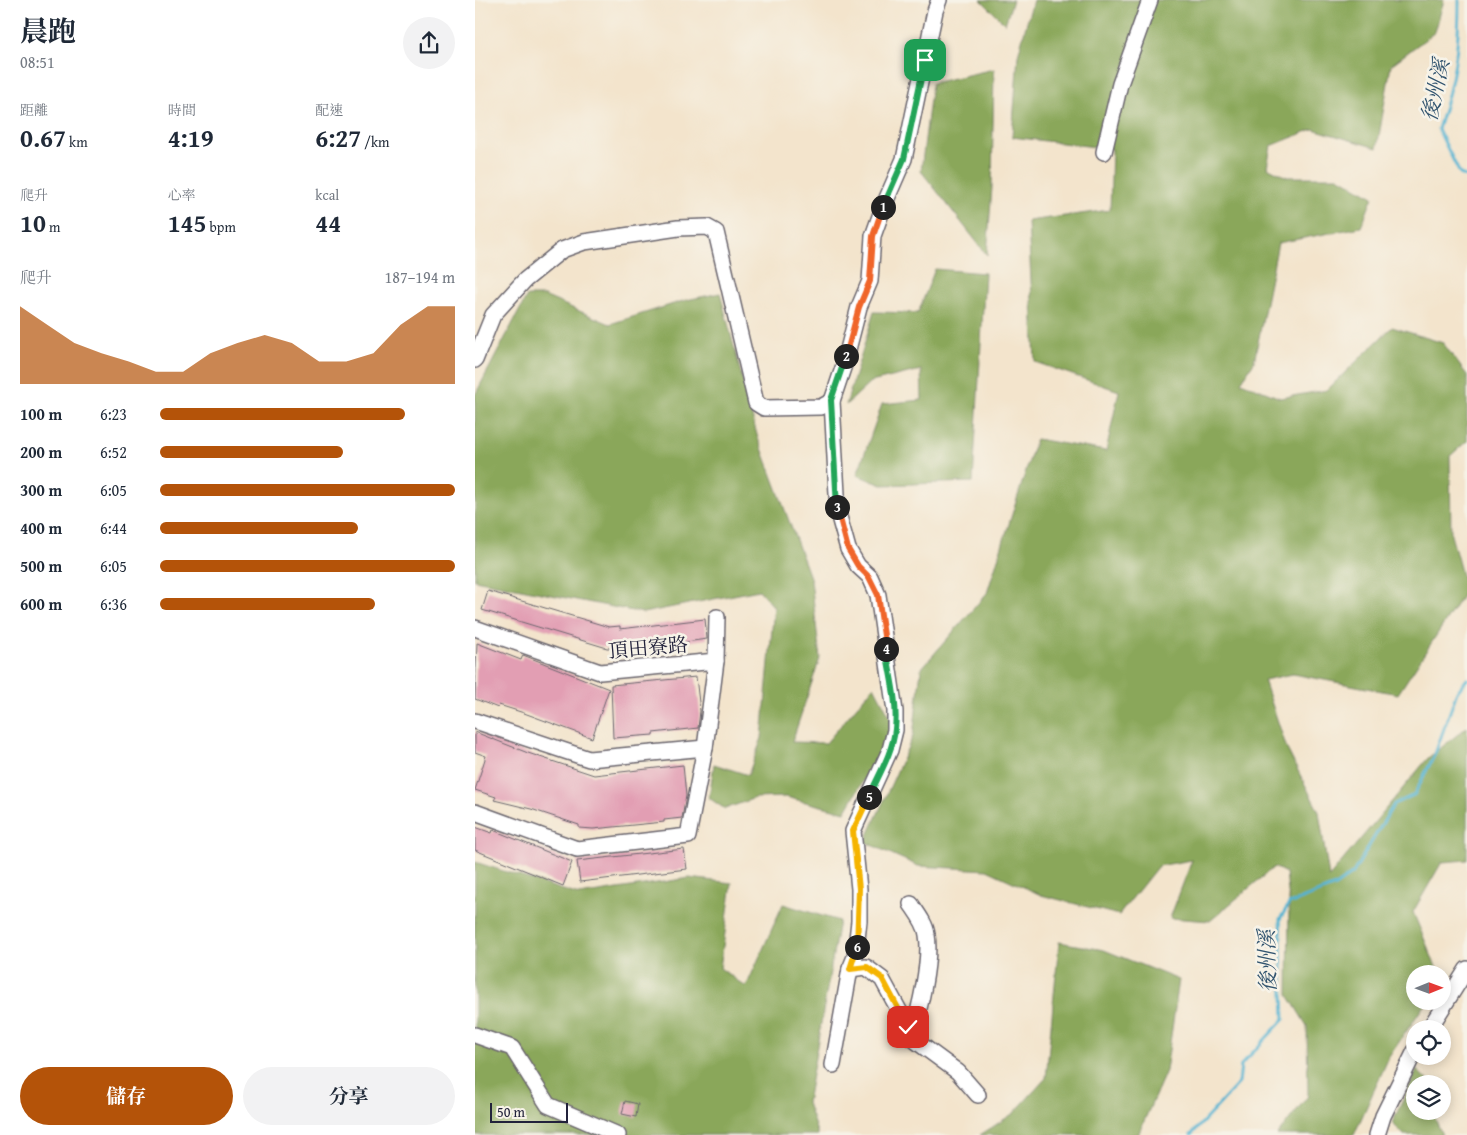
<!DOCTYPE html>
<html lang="zh-TW">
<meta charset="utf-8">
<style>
body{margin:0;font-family:"Gentium Book Plus","Noto Serif TC",serif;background:#f2f2f3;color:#1f2937;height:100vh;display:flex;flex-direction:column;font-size:19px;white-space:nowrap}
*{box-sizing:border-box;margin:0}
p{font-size:16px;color:#747a83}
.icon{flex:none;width:28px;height:28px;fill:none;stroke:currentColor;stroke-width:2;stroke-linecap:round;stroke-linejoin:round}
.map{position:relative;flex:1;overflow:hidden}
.sheet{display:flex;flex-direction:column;background:#fff;width:475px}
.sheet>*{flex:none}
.needle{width:32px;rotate:89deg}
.fabs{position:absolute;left:931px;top:965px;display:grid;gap:10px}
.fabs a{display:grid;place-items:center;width:45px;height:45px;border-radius:50%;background:#fff;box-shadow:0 2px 12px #0003;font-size:25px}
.scale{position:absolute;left:15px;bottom:12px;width:78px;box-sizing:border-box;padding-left:5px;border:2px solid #22223b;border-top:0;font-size:14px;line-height:18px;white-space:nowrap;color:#22223b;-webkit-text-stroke:4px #f7f3e8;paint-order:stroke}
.pin{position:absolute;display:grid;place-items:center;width:42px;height:42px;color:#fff;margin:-21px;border-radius:10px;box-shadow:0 2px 8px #0006}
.km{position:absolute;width:25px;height:25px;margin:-12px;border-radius:50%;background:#222;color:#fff;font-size:14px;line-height:25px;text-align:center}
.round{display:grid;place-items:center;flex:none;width:52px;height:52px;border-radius:26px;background:#f2f2f3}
.headline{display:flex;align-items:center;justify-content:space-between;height:85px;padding:0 20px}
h1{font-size:28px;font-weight:700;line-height:38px}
.stats{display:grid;grid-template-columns:repeat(3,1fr);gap:8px;height:85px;padding:5px 20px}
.stats div{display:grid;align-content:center}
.stats b{font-size:25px;font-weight:700}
.stats small{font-size:14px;font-weight:400}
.stats p{font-size:14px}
.chart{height:140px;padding:10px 20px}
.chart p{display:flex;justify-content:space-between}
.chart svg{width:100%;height:90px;margin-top:5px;fill:#b45309;opacity:.7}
.primary-button{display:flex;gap:10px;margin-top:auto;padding:10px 20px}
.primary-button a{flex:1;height:58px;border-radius:30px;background:#b45309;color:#fff;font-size:20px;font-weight:700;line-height:58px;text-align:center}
.primary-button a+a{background:#f2f2f3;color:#1f2937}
ul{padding:0 20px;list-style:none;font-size:16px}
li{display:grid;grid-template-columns:80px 60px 1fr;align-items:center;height:38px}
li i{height:12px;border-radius:6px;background:#b45309}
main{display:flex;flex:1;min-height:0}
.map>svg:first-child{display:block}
.forest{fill:#8aa75a;stroke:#56644a}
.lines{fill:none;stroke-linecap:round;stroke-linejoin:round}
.stream{stroke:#52b3d1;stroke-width:3}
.building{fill:#e29eb3}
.minor-casing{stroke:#6b666e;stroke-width:18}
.minor{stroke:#fff;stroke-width:15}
.split-1-casing{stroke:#fff;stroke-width:10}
.split-2-casing{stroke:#fff;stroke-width:10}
.split-3-casing{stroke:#fff;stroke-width:10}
.split-4-casing{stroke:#fff;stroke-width:10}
.split-5-casing{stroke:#fff;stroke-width:10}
.split-6-casing{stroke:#fff;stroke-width:10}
.split-7-casing{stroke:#fff;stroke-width:10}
.split-1{stroke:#22a559;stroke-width:6}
.split-2{stroke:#f0652b;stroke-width:6}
.split-3{stroke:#22a559;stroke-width:6}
.split-4{stroke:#f0652b;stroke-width:6}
.split-5{stroke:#22a559;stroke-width:6}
.split-6{stroke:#f5b400;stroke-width:6}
.split-7{stroke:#f5b400;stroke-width:6}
.labels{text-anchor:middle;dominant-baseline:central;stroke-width:5;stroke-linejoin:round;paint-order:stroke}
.street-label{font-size:20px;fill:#22223b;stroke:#f7f3e8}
.water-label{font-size:21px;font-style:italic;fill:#335570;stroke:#f7f3e8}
</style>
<main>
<section class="sheet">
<div class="headline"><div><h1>晨跑</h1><p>08:51</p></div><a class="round"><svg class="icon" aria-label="share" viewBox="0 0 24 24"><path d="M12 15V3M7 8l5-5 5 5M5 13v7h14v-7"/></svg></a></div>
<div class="stats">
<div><p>距離</p><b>0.67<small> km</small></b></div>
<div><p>時間</p><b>4:19</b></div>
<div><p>配速</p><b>6:27<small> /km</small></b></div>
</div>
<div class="stats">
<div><p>爬升</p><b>10<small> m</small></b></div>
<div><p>心率</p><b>145<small> bpm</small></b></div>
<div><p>kcal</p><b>44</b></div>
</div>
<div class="chart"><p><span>爬升</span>187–194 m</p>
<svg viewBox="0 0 160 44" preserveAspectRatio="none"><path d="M0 44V6L10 15L20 24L30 29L40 33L50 38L60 38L70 29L80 24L90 20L100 24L110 33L120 33L130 29L140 15L150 6L160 6V44z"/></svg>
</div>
<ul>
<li><b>100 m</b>6:23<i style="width:83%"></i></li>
<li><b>200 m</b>6:52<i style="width:62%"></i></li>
<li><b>300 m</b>6:05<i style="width:100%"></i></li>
<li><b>400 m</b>6:44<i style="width:67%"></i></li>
<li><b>500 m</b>6:05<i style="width:100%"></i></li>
<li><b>600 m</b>6:36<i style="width:73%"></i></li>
</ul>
<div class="primary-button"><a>儲存</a><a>分享</a></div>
</section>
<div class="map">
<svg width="992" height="1135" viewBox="0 0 992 1135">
<rect width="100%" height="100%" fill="#f7f3e8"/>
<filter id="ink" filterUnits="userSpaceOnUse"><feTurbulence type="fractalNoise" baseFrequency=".02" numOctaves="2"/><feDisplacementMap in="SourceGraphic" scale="10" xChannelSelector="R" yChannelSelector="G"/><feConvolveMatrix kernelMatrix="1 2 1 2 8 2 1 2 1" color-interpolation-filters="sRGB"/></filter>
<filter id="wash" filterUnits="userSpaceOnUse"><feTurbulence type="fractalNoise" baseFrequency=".0096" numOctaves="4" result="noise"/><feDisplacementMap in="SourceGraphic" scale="20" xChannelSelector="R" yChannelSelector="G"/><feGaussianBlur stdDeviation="1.12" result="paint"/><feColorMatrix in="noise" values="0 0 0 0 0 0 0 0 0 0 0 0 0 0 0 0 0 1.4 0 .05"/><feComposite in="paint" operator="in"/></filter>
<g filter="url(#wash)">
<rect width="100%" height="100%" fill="#f3e4cc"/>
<!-- forest -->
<g class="forest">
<path d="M506,0H538L530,24Z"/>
<path d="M558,0H969L960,32L916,65L902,148L838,129L796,146L792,167L812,177H863L898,197L886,227L803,243L779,362L766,382L805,398L852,390L917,327L968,343L992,375V441L975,456L976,535L991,590L923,694L818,674L789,680L812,749L844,812L854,877L953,758L992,727V860L967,862L938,912L964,974H940V1001H952L914,1057L879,1135H802L833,1096L832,1026L813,995L814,901L811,873L799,867L735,921L695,918L717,860L683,866L644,915L566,895L512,870L443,866L390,842L438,736L446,669L512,593L561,439L631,451L644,391L560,362L553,221L635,210L637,149L537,137L543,55Z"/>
<path d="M519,69L517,187L512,255L446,171L457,83Z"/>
<path d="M460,269L510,273L498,482L407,485L382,475L407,404L447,400L446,370L396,382L371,405L399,312L443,313Z"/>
<path d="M245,293L282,435L336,580L345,658L317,742L351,743L399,686L420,726L370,812L311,797L280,798L250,809L234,798L239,764L273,775L287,738L299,607L284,590L168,613L0,580V395L52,296H69L135,324L211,300Z"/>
<path d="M0,862L104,895L214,878L257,883L245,968L271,987L308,904L364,921L332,1103L343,1135H0Z"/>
<path d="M584,942L629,950L704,980L691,1071L663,1135H505L539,1113L571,1078Z"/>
<path d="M942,1070L956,1084H940V1111H957L967,1135H929L917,1123Z"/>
</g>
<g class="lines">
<!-- stream -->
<g class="stream">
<path d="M984,0C984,51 979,80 963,129L985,174L992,177"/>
<path d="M716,1135L764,1083L766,1065L809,1019L805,919L814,904L860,886L878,873L919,804L939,795L960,754L982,692L992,679"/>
</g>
</g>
<g id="blocks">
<!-- building -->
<g class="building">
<path d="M13,591L134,627L145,626V629L230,619L232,639L168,648H132L7,610Z"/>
<path d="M2,643L46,660L48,655L134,689L117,738L49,713L24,705L23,708L0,699Z"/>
<path d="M221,677L225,711L223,728L178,733V735L138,738L136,685Z"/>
<path d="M0,732L53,753L119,775L208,765L211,796L207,818L189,820V822L118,829L104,828V825L56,809L19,800L21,797L0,790L11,756L0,752Z"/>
<path d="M0,827L17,833L18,830L97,862L88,886L0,850Z"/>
<path d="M209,849L212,869L105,882L102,861Z"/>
<path d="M150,1101L163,1104L161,1117L147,1114Z"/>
</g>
</g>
</g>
<g filter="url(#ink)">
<use href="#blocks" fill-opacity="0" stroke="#6b666e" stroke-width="1"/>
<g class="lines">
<!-- minor casing -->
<g class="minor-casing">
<g id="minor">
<path d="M629,152L645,84L675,0"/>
<path d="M0,360L18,315L50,280L87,250L109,242L203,228L232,227L241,232L281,403L289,408L346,407L357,401L369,365L384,307L395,281L398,236L409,205L429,159L460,11L464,0"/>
<path d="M357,401L363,513L373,549L383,566L395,577L403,595L420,711V730L415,750L378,831L384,889V921L380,957L375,969L391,967L407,979L433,1027L434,1036L483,1072L503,1095"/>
<path d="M0,628L125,672L241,661L230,748L213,836L102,849L0,812"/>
<path d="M241,661L242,617"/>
<path d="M0,721L114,759L230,748"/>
<path d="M954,1029L992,969"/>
<path d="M0,1035L37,1048L73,1105L143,1135"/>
<path d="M434,1036C445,1016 456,958 452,935C451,924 442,913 436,904"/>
<path d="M358,1065L375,969"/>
<path d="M902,1135L908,1116L940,1051"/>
</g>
</g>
<!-- minor -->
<use href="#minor" class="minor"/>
</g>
</g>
<g class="lines" filter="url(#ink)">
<!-- split-1 casing -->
<g class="split-1-casing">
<path id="split-1" d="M408,207L429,159L450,60"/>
</g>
<!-- split-2 casing -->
<g class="split-2-casing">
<path id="split-2" d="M371,356L384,307L395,281L398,236L408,207"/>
</g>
<!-- split-3 casing -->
<g class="split-3-casing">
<path id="split-3" d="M362,507L356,400L371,356"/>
</g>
<!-- split-4 casing -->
<g class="split-4-casing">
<path id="split-4" d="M362,507L373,549L383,566L394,577L403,595L411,649"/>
</g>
<!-- split-5 casing -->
<g class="split-5-casing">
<path id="split-5" d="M394,797C403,776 418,752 420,729C423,703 415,675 411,649"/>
</g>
<!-- split-6 casing -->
<g class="split-6-casing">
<path id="split-6" d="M382,947L384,889L378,831L394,797"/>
</g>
<!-- split-7 casing -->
<g class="split-7-casing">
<path id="split-7" d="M382,947L375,969L392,967L407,978L433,1027"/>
</g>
<!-- split-1 -->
<use href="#split-1" class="split-1"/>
<!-- split-2 -->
<use href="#split-2" class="split-2"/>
<!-- split-3 -->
<use href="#split-3" class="split-3"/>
<!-- split-4 -->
<use href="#split-4" class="split-4"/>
<!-- split-5 -->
<use href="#split-5" class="split-5"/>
<!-- split-6 -->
<use href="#split-6" class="split-6"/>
<!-- split-7 -->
<use href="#split-7" class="split-7"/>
</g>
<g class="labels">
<!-- street labels -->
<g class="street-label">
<text transform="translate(173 647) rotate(-5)">頂田寮路</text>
</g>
<!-- water labels -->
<g class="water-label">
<text transform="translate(960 90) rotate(-78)">後州溪</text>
<text transform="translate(792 961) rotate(-92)">後州溪</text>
</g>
</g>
</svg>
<div class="fabs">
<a><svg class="needle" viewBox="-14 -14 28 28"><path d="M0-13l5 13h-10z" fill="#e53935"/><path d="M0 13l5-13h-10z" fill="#747a83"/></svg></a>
<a><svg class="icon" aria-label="locate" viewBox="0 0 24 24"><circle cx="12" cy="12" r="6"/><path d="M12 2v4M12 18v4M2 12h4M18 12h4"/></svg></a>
<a><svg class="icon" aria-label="layers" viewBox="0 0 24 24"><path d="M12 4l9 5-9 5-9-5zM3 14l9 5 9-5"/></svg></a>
</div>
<div class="scale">50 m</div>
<div class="pin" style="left:450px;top:60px;background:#1e9e55"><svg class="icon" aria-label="arrive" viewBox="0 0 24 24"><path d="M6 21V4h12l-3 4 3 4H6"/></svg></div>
<div class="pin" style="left:433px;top:1027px;background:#d93025"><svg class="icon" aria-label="check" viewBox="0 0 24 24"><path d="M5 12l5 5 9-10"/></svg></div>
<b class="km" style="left:408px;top:207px">1</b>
<b class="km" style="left:371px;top:356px">2</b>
<b class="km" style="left:362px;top:507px">3</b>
<b class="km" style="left:411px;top:649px">4</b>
<b class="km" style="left:394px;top:797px">5</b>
<b class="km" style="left:382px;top:947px">6</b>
</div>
</main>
